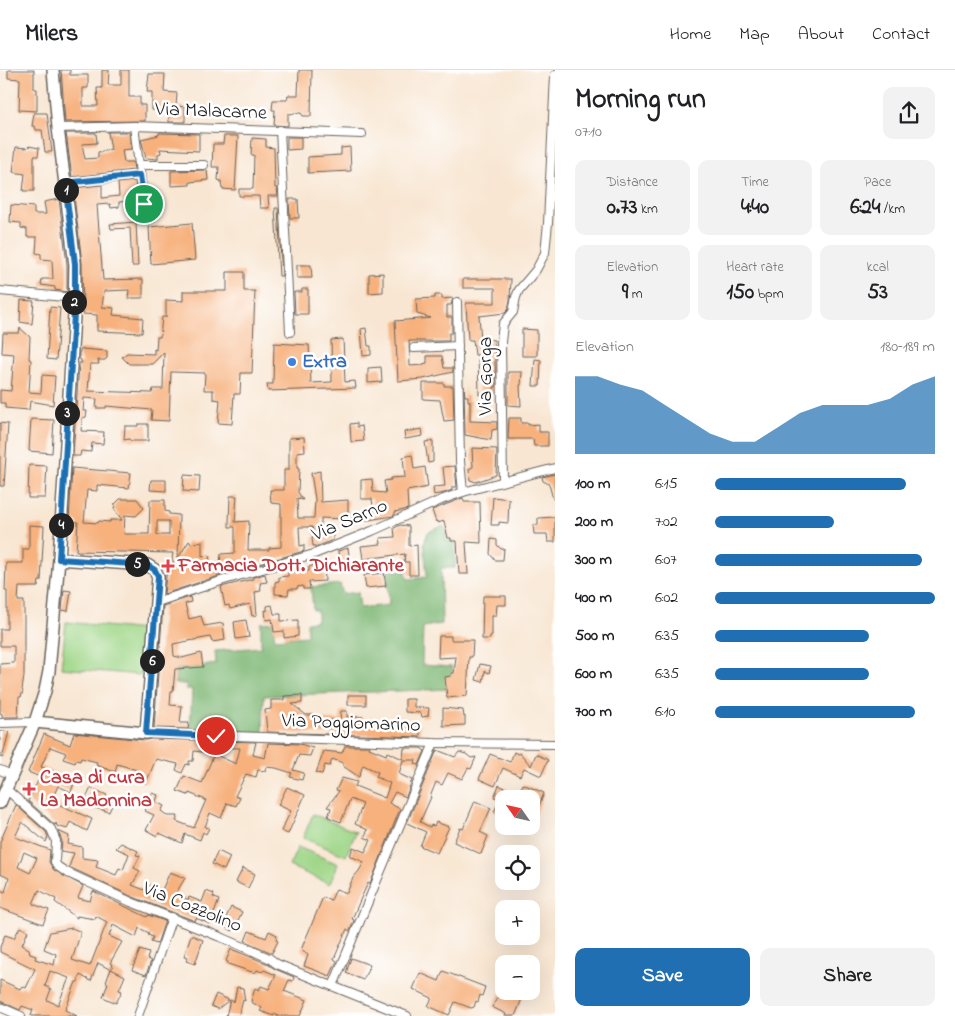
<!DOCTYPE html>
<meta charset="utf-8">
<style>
body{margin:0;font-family:"Indie Flower",sans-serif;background:#f2f2f2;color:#202124;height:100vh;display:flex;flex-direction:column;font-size:19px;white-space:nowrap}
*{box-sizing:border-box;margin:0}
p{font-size:16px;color:#757577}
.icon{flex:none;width:28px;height:28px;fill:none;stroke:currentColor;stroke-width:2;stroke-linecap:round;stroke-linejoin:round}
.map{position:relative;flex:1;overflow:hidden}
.sheet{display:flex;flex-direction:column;background:#fff;width:400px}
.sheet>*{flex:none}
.needle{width:32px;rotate:304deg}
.controls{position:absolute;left:495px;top:720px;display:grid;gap:10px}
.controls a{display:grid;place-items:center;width:45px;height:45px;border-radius:10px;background:#fff;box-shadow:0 5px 20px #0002;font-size:25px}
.pin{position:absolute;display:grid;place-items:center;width:42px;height:42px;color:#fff;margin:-21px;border:2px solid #fff;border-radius:50%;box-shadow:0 1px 5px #0007}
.km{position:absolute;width:25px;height:25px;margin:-12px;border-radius:50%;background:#222;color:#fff;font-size:14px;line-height:25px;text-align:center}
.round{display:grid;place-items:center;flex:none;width:52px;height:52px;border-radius:10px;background:#f2f2f2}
.summary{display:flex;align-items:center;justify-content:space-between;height:85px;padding:0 20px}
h1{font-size:28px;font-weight:800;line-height:38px}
.stats{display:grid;grid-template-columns:repeat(3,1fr);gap:8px;height:85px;padding:5px 20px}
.stats div{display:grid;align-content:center;border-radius:10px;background:#f2f2f2;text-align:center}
.stats b{font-size:21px;font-weight:800}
.stats small{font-size:14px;font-weight:400}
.stats p{font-size:14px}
.chart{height:140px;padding:10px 20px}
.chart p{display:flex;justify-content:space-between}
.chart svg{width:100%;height:90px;margin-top:5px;fill:#1f6fb2;opacity:.7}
.primary-button{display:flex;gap:10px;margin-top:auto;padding:10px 20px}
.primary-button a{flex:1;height:58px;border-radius:10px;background:#1f6fb2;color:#fff;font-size:20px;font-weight:800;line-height:58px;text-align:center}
.primary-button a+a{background:#f2f2f2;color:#202124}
ul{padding:0 20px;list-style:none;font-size:16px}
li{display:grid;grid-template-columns:80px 60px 1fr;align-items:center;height:38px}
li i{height:12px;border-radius:6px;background:#1f6fb2}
header{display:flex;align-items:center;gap:30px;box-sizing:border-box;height:70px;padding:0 25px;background:#fff;border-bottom:1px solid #e0e0e0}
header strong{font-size:24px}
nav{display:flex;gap:28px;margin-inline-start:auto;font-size:18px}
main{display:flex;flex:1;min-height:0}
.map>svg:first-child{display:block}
.green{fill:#9fd687;stroke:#5e7952}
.forest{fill:#7fb774;stroke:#4e6a48}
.building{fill:#f7b17d;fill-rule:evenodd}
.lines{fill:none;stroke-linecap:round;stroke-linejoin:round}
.street-casing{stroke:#69635c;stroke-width:10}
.secondary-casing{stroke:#69635c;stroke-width:14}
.street{stroke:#fff;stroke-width:8}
.secondary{stroke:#fff;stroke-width:11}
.route-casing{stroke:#fff;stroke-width:10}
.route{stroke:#1f6fb2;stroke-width:6}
.shop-dot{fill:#3f7fe0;stroke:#fff;stroke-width:2}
.health-dot{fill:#e0444e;stroke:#fff;stroke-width:2}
.labels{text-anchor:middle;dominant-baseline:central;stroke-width:5;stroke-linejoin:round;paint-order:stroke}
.street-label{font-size:20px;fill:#1c1c1c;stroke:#fff}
.shop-label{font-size:20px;font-weight:bold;fill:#366cbe;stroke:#fff;text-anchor:start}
.health-label{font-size:20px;font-weight:bold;fill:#be3a42;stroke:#fff;text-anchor:start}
</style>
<header>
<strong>Milers</strong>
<nav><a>Home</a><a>Map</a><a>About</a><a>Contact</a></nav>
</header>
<main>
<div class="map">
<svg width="555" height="946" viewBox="0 0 555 946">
<rect width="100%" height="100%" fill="#fff"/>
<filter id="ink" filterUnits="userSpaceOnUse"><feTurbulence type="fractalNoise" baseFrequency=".02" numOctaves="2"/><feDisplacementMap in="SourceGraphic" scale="10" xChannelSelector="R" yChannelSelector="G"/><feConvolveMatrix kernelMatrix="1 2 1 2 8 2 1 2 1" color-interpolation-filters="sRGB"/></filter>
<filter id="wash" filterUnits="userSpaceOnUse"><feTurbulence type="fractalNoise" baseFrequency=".0096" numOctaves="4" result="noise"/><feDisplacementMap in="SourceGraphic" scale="20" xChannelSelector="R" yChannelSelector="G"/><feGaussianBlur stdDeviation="1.12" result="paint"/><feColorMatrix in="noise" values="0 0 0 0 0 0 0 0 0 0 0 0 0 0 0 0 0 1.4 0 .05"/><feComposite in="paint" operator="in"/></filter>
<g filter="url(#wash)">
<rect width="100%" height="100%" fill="#f8e6d2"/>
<!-- green -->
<g class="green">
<path d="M66,552L144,560L140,605L61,598Z"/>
<path d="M313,744L356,762L346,786L303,768Z"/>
<path d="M298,777L338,794L330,814L289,796Z"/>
</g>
<!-- forest -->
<path class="forest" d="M443,456L447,461L446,471H455V498H441L442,554L423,557L422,595L452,597V619L264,626L263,664L190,661L192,619H186L187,614H175L176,600L216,594L215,581L261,577V553L272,552L275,569L307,566V552L317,551V540H313L311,517L340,514L343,524L358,522L360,538L389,535L387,501L406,500L407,509L427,507L424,473L428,462Z"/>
<g id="blocks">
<!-- building -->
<g class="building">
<path d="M8,0H34V19H37V41L19,40L20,9L8,8Z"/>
<path d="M61,0H70V5H88V18H83V36H98L97,18H102V0H109L108,15H121V0H129V27H140V35H145V51L65,52Z"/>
<path d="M299,0H312L311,46H303L301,43L288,44V56L274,55L275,40H272L273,30H287L288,25H298Z"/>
<path d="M149,4H165L164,22L177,23L176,36L185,37V52H169L168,42L152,40V22H147Z"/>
<path d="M34,43H47L52,82H45L42,60H36L35,56H32Z"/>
<path d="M108,62H129L131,79L122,80L124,92H133L134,100L72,107L66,63H96L97,73L82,74L85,89L98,88V82L111,80Z"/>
<path d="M159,63L199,64V81L160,79L161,83L158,84V89L146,88L141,69L159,65Z"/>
<path d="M224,66H238L235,120L222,119L221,111L218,110L219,97H212L213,74H223Z"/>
<path d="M287,67H301V79L287,80Z"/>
<path d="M252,68L266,69V77L274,78L275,118H277L278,126H268L269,138H260L259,126H239V119H253L254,85H251Z"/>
<path d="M29,76L39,78L38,86H34V121H23L25,104L13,102L16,77L27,78Z"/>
<path d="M350,77L351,101L308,103V87L341,85V78Z"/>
<path d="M207,100L208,110L190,112V115L171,116V101Z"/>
<path d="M135,111L137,126L130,127V131L119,132V137L111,138L110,134L97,135L103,210L143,209V228H128L129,220L104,221L102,237L114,238L113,245L143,248L142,263L97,261V245L83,244L82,193L73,118L102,115V128L119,126L118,113Z"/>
<path d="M59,129L67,194V222L55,220V217L41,215L42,209H53L52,190L41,189V184L36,183L37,167H27V159L21,158V153L10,152L11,135L34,137V144H46L44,132Z"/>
<path d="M289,129H298L299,148H290Z"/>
<path d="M275,138H278L282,206H279Z"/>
<path d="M136,152L138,196H132L130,158L111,159L110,154Z"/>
<path d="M192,153L195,190L151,194L149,157Z"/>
<path d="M297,195H311L312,208H297Z"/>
<path d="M227,202H244V221H255L252,303H241L240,324H234L232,354L218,353L220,330L213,329V320H204L205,303L171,302L169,351L151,350L152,340L106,336V338H96L97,329L84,328L83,341H87L86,347L82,348L81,361L104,362L103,374L92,373L91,382L81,381L80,386H73L79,293H82L79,287V283L81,279L107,281V288L105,290H98L99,294H90L88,321L152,323L153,319H163L164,282L152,294H129L122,287L127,283L154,284V279L156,280L157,267H160L162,247H166V230L183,231V221H227Z"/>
<path d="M383,203V222L369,223V204Z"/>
<path d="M463,209H511L510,230L508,240L505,243L479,246L481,269L494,270L496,317H494V324L479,325L478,285H475L473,270H468L466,233H495V218H463Z"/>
<path d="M302,219H308V244H295L294,222H302Z"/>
<path d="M435,225H442V229L453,228L451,235H447V247H452V263H449V271H409L410,296L423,295V294L427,293V286H442L444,298H453V302L423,309L398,311L395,251L431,248L417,244L416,229L435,228Z"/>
<path d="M21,230L34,231L32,254L20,252Z"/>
<path d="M50,237L60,238L56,290L47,289Z"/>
<path d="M20,258L30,267L29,289L31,290L29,322L41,323L42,305L55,306L53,335L30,331L29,340L5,338V333H0V320L11,321L14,284L2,283L3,263H19Z"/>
<path d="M366,258L368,276H371V285L363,286L361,259Z"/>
<path d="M522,259L537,260V286H522Z"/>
<path d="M343,269L345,312L355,311L356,318L268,321L267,314H273L274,273L309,275L311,313L332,312L331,270Z"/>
<path d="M535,289L541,290L540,316H533Z"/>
<path d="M381,297L382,312L368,313V298Z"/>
<path d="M508,302H522L521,315H520L521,336L508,335Z"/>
<path d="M423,313H444V316H453L454,350L444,351L440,330L423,329Z"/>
<path d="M464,316L465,326H468V331H470V351L497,352V359L492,360L491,370L465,365Z"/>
<path d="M509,348H521V353H528V355L539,354V362H548V376H534L533,369H508Z"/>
<path d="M31,349L54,350L52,383L29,381Z"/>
<path d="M0,353L8,354L4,416H0Z"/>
<path d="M357,353V357L362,356L364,371L351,372L350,354Z"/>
<path d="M138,354H148V371H131L129,369L124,370L125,356H138Z"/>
<path d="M422,359L423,366L405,369L404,362Z"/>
<path d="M304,367L305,381L297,382V398L299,399L298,422L303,430L297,428L298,448H314L315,429L311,403L320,401L321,432L348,430V444L343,449L321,448V461L327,460V465H333V470L316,477V476H313L312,468L315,467L312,457H299L300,476L304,475V481L248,497L228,500V503L164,524L167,498L174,493L172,490L173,483L76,481L78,452L69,451L72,398L131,403L129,418L97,415V421L87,420L84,452L98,453L99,451L110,452V450H122L114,439L115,434L120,429H137L144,438L136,446L125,445L124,464H149L150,430H165V441L169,442V444L179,445L178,488L189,471L191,474L202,471V486L209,485L210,493L220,492L221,484L235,483V457H229V453L230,426H237L235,452L249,451L248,480H269V478L281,477V434L271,433L270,420H284V400H289V368ZM157,451H169V465H157Z"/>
<path d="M433,371V392L428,393L425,372Z"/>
<path d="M472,378L497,379L496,405L476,412L470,410L469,399L473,397Z"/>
<path d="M412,385L414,399L425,397L428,417L407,421L408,439L395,442V444L393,446L368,450L348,449V446L374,442L372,429H361V410L372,409L373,422L386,423L384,411L391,410V408L405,407L403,387Z"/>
<path d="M29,395L47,396L45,428H28Z"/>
<path d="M455,396L457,417H452V420L444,423L434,425L433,417L445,416L443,397Z"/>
<path d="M555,404V429H553L549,414L543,411L542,407Z"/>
<path d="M184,405L200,406L199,422L183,421Z"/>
<path d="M151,410H166V421L150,420Z"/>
<path d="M493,427L509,429L508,453L499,452V455H491Z"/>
<path d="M463,428L464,432H480L481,473L466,472L468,504H459L457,471H451V468H448L444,451L438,453L437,451L436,452L432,440Z"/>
<path d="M555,447V472H548L547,464H534L533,455H538V448Z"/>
<path d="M29,455L44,456L41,511H39L38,517H19L18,531H24V606L22,620L23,621L21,627H19L18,647H2V644L0,643V594L14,593V576H0V559H7V521H5L6,493H23V479H29Z"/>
<path d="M400,455L409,456V476L417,475L418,505H409V492H404L405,484L363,489L361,476L381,474L380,468L395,467L394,458Z"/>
<path d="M491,469L497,470V475L501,479H504L503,490H495L490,484Z"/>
<path d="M348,478L349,485L346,487V498L340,499L338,481Z"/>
<path d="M317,494H324L325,511L309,512L310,519H303V516L297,517V519H289L288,525L275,524V512L279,511V507L288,506V502L309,501V497Z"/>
<path d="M384,503L386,516L366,518L364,505Z"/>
<path d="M265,504L267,512L260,513L261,521L255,522L257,545L252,546L250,534L230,539L229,535L225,536L221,517L253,509V507Z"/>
<path d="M64,520L71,521L68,541L62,540Z"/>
<path d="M483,526H506V535H497L496,546H492V565L490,566V569H482Z"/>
<path d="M190,527L191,532L185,534L189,549L201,546L204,556L223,553L225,570L212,572L210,567L173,574L174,586L182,588L201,583L203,597L175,599L173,621H171L170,635L182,636L180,653H189L188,659L154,658L163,536Z"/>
<path d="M272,535L274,544H281V551L298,550V566L284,568V561L274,562L272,549L266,550L265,540L267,541V536Z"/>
<path d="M246,550L249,567L236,569L234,552Z"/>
<path d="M439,566H451V570H473L472,587H469L467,626L447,628L445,607L450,606L451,603H454L456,587L438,588Z"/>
<path d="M480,594L491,596L489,603L485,601L483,612L476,610Z"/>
<path d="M302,625V633L292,634L306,645H317V650H340L341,641H347V647H363L362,652L420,654V667L267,662L265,640L271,639V630H284V626Z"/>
<rect x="348" y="625" width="18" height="10"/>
<path d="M405,629H414V637L429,638L428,646L422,647L421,643L405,642Z"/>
<path d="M443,638L463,640L464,647L465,646V655L443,656Z"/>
<path d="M0,661L9,662L2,688L0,687Z"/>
<path d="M74,663L145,670L150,669L256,672L253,685L265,688L268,673L300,674L313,678L310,686L299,685L293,700L304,703L302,710L290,707L292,703L276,698L266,697L265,701L258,700L256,707L246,704L235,726L240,728L236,736L227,733L221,748L210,743L205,757L209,758L206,764L203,762L200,770L185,764L182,773L159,763L157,766L146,760L154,745L145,741L152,723L158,725L156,732L164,736L161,741L168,746H178L176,751L194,758L206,730L189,723L188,725L177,721L184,706L202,713L214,684L236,694L240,678L199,677L210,683L194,681L193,691H189V695L186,694L182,703L176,700L178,694L156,689L146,713L137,710L140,701L117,694L115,702L96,695L97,692L81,688L80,691L76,690L75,693L63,689L66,683L50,677L41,697L75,710L71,722L58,716L51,731L92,749L87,761L70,752L67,759L57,756L56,753L55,755L28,731L40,707L28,702L44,664L70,675Z"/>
<path d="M345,676H370L369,678L386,685L387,682L403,689L404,678H421L425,681L419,695L415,694L416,690H403L399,704L412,710L406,727L395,722L389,733L400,739L370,814L368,813L361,828L352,849L354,850L350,861L347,859L334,889L337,891L330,906L304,896L308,885L301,880L323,827L331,830L336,819L347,823L353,808L359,801L364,792L350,786L353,777L365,782L371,770L364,767L368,760L355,754L363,734L350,729L341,752L328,747L331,738L327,737L339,721L336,720L342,708L357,712L355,716L385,728L390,713L376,707L378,702L363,695L359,707L343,696V693L332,689L330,696L325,695L322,704L316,703L324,681L342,683Z"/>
<path d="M437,680L455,687L459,682L466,684L471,688L476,687L471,699L468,698L462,709L448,703L442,715L436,712L430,727H431L420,752L430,757L431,755L434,756L436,752L449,757L437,783L420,776L426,762L407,753Z"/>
<path d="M514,682L518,684L520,683L531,696L536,684L548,690L541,706L524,698L520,706L503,698L495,716L479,709L490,684L510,692Z"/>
<path d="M523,714L544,723L532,754L531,729H504V739L501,745L494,742L500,729L494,727L499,715L518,725Z"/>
<path d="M287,717L305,725L288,764L281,761L291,741L278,735Z"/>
<path d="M91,718L107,725L105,730L113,733L109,742L86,735L88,729L86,728Z"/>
<path d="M475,731L491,738L480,762L488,766L481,784L454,772L460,758L463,759Z"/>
<path d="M16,735L46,762L48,767L46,772L22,752L15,767L50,780L49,792L54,800L83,816L78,828L90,831L93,821L147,847L148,845L165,851L157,874L151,872L153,867L148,865L149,863L139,858L136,867L113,855L109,866L122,872L110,893L113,895L111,900L98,893L91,911L80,905L78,912H76L65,940L77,946H31L33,940L22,936L20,940L0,931V910L20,919L22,916L26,918L35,899L0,882V877L5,865L14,868L20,857L28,861L22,875L29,879L30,884L36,886L35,889L54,895L56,884L44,879L50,862L72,858L81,862L72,890L90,896L107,852L96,846L95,849L77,846V848L55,832L56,829L39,820L33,834L49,840L43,854L0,838V820L5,822L9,808L0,804V772ZM24,782L37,788L30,803L18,797ZM50,901L69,908L58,935L47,930L51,919L45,916Z"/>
<path d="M58,761L69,766L68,774L82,777V788L98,790L96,797L116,805L119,798L123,800L129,784L116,778L121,773L138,781L136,785L140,786L134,798L140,801L132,815L147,821L150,815L161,822L170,802L185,808L175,825L188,830L189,827L202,832L206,821L214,824L213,827L219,830L210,854L196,848L195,851L133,827L69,797L74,783L61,781L62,771Z"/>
<path d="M218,781L230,787L224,800L212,794Z"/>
<path d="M243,798L255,804L248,818L236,812Z"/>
<path d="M231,837L242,842L233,861L222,856Z"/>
<path d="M249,861L266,868L269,861L277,865L276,870L278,871L272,883L245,871Z"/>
<path d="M191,865L203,870L195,894L186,891L188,887L184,886Z"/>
<path d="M231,879L266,893L275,899L294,907L293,911L289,910L284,921L307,930L300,946H279L274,944V946L260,941L262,938L251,932L255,918L259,920L261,916L269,919L276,905L264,900L262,902L257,900L255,903L228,894V892L226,891Z"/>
<path d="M140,880L149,883L147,889L151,891L146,905L132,900Z"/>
<path d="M351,888L370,895L363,910L346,903Z"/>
<path d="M111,899L125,906L119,920L122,921L116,933L103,927L108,913L106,912Z"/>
<path d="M443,901L485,917L482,926L480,925L478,932L476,931L474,937L471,938L455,932L449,945L428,936L432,928L413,919L420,903L439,911Z"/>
<path d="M237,917L243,918L245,931L243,930L239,946H226L230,930L234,932Z"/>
<path d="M518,921L524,924L515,946H505L506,944L492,937L500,923L514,930Z"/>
<path d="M216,924L229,930L218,939L211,936Z"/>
</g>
</g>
</g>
<g filter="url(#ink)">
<use href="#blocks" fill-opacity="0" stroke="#69635c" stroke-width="1"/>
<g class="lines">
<!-- street casing -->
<g class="street-casing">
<g id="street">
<path d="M134,56L144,134"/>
<path d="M58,58L134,56L362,64"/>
<path d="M280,60L290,262"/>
<path d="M139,95H204"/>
<path d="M65,113L140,105"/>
<path d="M0,221L75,228"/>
<path d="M457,232L460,391L463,422"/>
<path d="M414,278L458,276"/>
<path d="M503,411L501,272L503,254L513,242L516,227L519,220L536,200L545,183L548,153L555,5"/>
<path d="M157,532L224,510L314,484L372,461L441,430L463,422L555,398"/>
<path d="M0,653L35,652"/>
<path d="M146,663L434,673L555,674"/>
<path d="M0,700L12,705"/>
<path d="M6,719L51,759L56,771L55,792L57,796L66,802L131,832L223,868L269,888L277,894L407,946"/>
<path d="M333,916L434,673"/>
<path d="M0,937L21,946"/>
<path d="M138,946L172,847"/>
</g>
</g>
<!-- secondary casing -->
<g class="secondary-casing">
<g id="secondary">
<path d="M35,652L146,663L158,507L155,500L147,495L59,489"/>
<path d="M0,733L35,652L45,621L49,601L59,489L74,245L75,194L58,58L53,0"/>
</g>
</g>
<!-- street -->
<use href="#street" class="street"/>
<!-- secondary -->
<use href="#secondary" class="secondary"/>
</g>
</g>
<g class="lines" filter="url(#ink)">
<!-- route casing -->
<g class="route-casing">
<path id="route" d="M144,134L140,105L65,113L75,194V228L59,489L147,495L155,500L158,506L146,663L216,666"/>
</g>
<!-- route -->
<use href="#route" class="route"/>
</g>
<!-- markers -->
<circle class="shop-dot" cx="292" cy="292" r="5"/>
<g class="health-dot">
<path d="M165.5 488.5h5v5h5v5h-5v5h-5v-5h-5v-5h5z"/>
<path d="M26.5 711.5h5v5h5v5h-5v5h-5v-5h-5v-5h5z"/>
</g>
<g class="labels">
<!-- street labels -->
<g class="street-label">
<text transform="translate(211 42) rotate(2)">Via Malacarne</text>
<text transform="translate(486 306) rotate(-90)">Via Gorga</text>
<text transform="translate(350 451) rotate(-23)">Via Sarno</text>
<text transform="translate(351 654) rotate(2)">Via Poggiomarino</text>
<text transform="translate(192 838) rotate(22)">Via Cozzolino</text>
</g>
<!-- shop labels -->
<g class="shop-label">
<text x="302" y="292">Extra</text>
</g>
<!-- health labels -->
<g class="health-label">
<text x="178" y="496">Farmacia Dott. Dichiarante</text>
<text x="40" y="708">Casa di cura<tspan x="40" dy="23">La Madonnina</tspan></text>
</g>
</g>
</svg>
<div class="controls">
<a><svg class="needle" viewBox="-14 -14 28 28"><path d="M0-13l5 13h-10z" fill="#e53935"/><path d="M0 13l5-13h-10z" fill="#757577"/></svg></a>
<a><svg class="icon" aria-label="locate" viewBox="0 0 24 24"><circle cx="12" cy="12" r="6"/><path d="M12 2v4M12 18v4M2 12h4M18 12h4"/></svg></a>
<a>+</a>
<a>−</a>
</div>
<div class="pin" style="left:144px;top:134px;background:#1e9e55"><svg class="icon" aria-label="arrive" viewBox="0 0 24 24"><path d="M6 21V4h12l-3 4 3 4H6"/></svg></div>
<div class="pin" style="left:216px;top:666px;background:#d93025"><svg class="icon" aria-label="check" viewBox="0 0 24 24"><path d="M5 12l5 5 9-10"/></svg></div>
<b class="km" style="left:66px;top:120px">1</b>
<b class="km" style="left:74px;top:232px">2</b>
<b class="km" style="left:67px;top:343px">3</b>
<b class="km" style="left:61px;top:455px">4</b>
<b class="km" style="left:137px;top:494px">5</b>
<b class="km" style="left:152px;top:591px">6</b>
</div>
<section class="sheet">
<div class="summary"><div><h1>Morning run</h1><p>07:10</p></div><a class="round"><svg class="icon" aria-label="share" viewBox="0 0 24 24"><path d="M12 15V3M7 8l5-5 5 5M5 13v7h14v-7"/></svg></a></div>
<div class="stats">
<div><p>Distance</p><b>0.73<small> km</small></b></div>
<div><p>Time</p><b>4:40</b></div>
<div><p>Pace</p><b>6:24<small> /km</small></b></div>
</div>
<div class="stats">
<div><p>Elevation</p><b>9<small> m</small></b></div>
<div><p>Heart rate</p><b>150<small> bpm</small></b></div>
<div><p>kcal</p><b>53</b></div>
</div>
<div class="chart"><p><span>Elevation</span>180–189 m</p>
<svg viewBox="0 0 160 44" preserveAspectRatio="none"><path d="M0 44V6L10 6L20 10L30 13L40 20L50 27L60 34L70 38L80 38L90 31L100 24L110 20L120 20L130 20L140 17L150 10L160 6V44z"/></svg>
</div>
<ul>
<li><b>100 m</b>6:15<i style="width:87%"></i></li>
<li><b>200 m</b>7:02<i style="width:54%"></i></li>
<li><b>300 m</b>6:07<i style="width:94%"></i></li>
<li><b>400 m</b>6:02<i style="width:100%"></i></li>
<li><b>500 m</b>6:35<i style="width:70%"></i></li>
<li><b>600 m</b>6:35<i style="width:70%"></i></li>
<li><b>700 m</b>6:10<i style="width:91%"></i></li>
</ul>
<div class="primary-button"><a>Save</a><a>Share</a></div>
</section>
</main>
